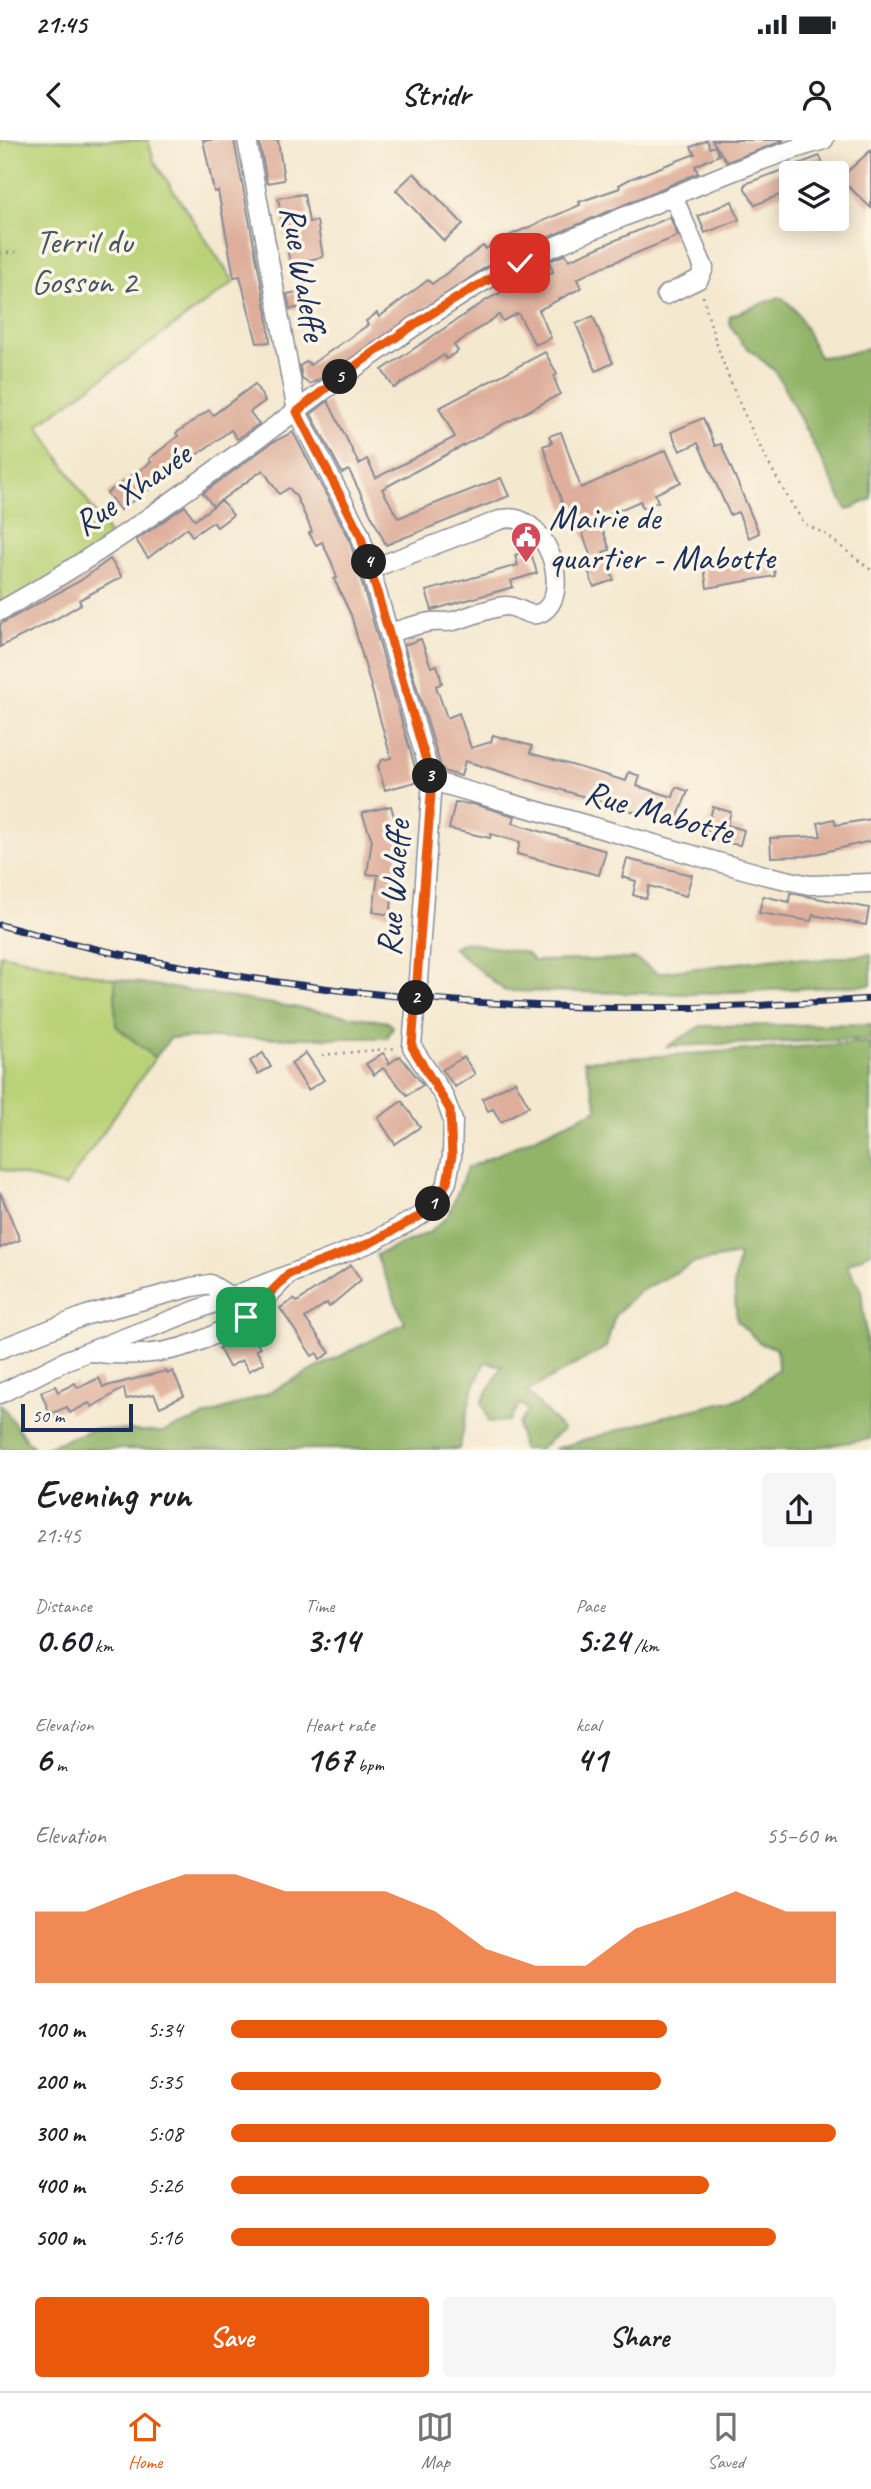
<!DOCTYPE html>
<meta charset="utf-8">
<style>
body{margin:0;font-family:Caveat,sans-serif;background:#f6f6f6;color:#202124;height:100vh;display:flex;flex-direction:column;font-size:26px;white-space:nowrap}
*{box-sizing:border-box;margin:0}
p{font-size:23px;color:#757577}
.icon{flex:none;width:38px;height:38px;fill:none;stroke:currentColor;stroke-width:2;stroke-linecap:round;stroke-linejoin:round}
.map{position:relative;height:1310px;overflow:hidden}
.sheet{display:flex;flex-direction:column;background:#fff;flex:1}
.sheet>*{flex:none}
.fabs{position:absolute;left:779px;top:21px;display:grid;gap:14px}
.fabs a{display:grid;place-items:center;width:70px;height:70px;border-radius:7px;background:#fff;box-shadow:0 4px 18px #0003;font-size:35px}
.scale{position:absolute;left:21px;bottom:18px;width:112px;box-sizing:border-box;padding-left:7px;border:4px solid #1b2f5e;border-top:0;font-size:19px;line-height:24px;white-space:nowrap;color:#1b2f5e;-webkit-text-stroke:5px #fcf5e5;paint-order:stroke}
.pin{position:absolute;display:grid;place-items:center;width:60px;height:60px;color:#fff;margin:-30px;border-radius:14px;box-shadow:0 4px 10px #0006}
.km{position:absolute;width:35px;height:35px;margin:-18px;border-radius:50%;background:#222;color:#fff;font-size:19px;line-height:35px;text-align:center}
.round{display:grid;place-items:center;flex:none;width:74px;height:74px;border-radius:7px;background:#f6f6f6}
.headline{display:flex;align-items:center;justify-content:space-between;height:119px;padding:0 35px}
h1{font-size:38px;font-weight:800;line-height:52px}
.figures{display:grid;grid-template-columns:repeat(3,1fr);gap:10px;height:119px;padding:7px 35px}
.figures div{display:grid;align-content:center}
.figures b{font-size:35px;font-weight:800}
.figures small{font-size:19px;font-weight:400}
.figures p{font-size:19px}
.chart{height:196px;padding:14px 35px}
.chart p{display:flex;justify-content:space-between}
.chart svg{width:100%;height:126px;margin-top:7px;fill:#ea580c;opacity:.7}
.primary-button{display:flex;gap:14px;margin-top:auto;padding:14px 35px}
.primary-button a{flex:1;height:80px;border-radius:7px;background:#ea580c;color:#fff;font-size:28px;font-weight:800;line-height:80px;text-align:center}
.primary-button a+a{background:#f6f6f6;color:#202124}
ul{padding:0 35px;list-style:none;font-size:23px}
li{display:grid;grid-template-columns:112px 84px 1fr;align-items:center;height:52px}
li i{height:18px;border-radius:9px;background:#ea580c}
.status{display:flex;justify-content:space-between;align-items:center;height:49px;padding:0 35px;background:#fff;direction:ltr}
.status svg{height:19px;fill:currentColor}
header{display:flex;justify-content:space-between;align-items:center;height:91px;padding:0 35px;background:#fff;font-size:32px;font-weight:800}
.dock{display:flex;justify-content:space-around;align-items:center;height:98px;border-top:2px solid #e0e0e0;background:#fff;font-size:19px;color:#757577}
.dock a{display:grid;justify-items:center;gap:4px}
.dock .on{color:#ea580c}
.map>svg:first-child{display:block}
.green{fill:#b9d277;stroke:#6a806a;stroke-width:2}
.forest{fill:#92b468;stroke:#567263;stroke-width:2}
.building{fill:#deae9b}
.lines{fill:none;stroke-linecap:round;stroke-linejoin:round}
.minor-casing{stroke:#888c96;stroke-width:21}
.path{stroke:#888c96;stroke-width:2.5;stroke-dasharray:2 5;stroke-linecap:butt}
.minor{stroke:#fff;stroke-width:18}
.rail-casing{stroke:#1b2f5e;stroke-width:7}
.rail{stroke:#fcf5e5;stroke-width:4.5;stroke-dasharray:13;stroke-linecap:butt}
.minor-bridge-casing{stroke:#888c96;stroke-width:21;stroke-linecap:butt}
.minor-bridge{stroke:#fff;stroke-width:18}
.route-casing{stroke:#fff;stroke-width:14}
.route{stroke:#ea580c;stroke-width:9}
.labels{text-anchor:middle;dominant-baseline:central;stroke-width:7;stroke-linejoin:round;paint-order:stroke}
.park-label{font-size:35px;fill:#425864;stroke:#fcf5e5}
.street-label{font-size:35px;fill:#1b2f5e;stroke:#fcf5e5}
.poi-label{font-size:35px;fill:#1b2f5e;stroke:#fcf5e5;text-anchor:start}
</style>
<div class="status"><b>21:45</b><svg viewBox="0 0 49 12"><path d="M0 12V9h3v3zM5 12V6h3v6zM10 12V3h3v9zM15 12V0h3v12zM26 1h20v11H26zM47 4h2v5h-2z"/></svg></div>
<header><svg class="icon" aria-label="back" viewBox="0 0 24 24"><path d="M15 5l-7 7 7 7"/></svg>Stridr<svg class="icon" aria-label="person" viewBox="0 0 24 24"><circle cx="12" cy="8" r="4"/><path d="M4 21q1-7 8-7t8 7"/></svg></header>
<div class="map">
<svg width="871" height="1310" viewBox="0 0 871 1310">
<rect width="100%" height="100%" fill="#fcf5e5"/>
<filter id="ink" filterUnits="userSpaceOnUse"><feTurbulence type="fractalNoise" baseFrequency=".0143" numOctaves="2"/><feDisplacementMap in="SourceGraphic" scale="14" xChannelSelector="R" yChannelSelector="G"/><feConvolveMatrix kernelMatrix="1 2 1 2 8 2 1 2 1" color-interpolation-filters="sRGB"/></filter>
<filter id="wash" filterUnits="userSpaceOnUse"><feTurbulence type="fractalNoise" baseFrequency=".00686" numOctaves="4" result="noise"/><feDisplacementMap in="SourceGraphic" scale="28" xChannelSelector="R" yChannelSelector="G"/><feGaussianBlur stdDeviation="1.57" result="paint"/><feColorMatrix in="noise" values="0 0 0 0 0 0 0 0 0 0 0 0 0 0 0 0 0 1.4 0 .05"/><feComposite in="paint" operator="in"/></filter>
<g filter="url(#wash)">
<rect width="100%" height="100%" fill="#f4e8cf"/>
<!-- green -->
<g class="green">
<path d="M0,0H148L154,21L234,142L38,285L114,402L0,469Z"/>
<path d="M0,814L115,839L116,886L155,918L65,1047L0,1029Z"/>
</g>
<!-- forest -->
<g class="forest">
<path d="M779,157C798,163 810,200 819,217L843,215L871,207V359L847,370L776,232L742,203L729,183L730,176Z"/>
<path d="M464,802L526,813L534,821L636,819L658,833L786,817L815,820L871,814V845L690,854L505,851L452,807Z"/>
<path d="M115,839L388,882L393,887L387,898H170L155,918L116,886Z"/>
<path d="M871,884V899L668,906L701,886Z"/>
<path d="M871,902V1112L847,1125L861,1150L871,1243L870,1299L799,1310L554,1309L662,1277L742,1258L778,1229L777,1208L761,1204L737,1181L734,1145L739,1115L694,1123L638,1152L615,1175L606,1207L527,1252L563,1290L539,1309H522L518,1285L528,1270L520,1264L509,1281L489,1282L482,1262L502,1226L485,1222L472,1251L459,1309H42L92,1289L162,1292L266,1254L405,1183L376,1115L430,1092L448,1076L467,1028L598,969L584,921Z"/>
<path d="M0,1264C13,1278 21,1298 36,1309H0Z"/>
</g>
<g id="blocks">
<!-- building -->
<g class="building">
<path d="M203,0H234L267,174L270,202L257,203L240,136L234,137L218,51L214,52Z"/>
<path d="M259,0H278L284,40L267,43Z"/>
<path d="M707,0L710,8L715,6L719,15L695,26L698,33L498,119L322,238L310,244L302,239L300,226L307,221L310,225L368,185L366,181L377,173L379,177L428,140L432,144L483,106L486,109L497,101L580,65L579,62L620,48L619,45L630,39L695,14L691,7Z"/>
<path d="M712,0H783V1L727,22Z"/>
<path d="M871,10V68L848,46L836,50V42Z"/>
<path d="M820,16L826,33H791V50L755,65L745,49V44Z"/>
<path d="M414,33L463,84L444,101L396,50Z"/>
<path d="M304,54L309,82L317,81L323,117L290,123L278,58Z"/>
<path d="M732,61L739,80L705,93L698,76Z"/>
<path d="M670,77L678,96L593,131L577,139L581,148L539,170L551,198L535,205L518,173L503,181L499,175L454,205L458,211L446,219L444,215L394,248L382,230L488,159L526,139L527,143L553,132L549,121L566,114L569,120Z"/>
<path d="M307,150L310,166L290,169L287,154Z"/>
<path d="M593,176L613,223L596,231L576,184Z"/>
<path d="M545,212L557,234L554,237L560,254L382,349L398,378L501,338L509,356L386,405L349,330L342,333L311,274L328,261L359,324L367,319L376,338L455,297L439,268Z"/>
<path d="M255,244L265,261L250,272L259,284L237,299L231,290L120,370L107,353L151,322L149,319L178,296L176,293L209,270L213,275Z"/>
<path d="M703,278L715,306L721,304L759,393L749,398L738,372L730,375L698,303L680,311L671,292Z"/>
<path d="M293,292L349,398L419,641L385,650L378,626L382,620L391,618L351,475L334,439L337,438L332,423L322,402L316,405L309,393L312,392L308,382L296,356L289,348L279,354L263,330L213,366L203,353L273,302Z"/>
<path d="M561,292L581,348L666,310L681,342L655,354L658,362L643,368L640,361L599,379L610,410L603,412L614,440L594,447L585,422L592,420L581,389L577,390L575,384L570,386L543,306L552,303L549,296Z"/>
<path d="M221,360L233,375L217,387L213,382L192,396L187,388L148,418L136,400L185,366L195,380Z"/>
<path d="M530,410L537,433L511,441L513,447L432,470L426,451L518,425L515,415Z"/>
<path d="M772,415L775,436L707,448L704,427Z"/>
<path d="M110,419L122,437L79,460L81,464L54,480L0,507V484L80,441Z"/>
<path d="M421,499L431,527L437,525L442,543L436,546L447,578L459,573L471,608L491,602L493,595L532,606L530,613L626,641L629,632L640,636L637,646L673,657L676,647L688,651L675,684L465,621L461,636L446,632L441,627L404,505Z"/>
<path d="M455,663L473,664L515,676L513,683L606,711L599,735L517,714L520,702L491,694L490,698L449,689Z"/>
<path d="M391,666L400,698L390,775L373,772L378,735L367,734L372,700L362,673Z"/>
<path d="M713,667L731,672L727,685L744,690L740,705L715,701L717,694L706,691Z"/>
<path d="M834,679L836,685L871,679V701L807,716L771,717L770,698L821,696L818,683Z"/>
<path d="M627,719L692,735L686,756L649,746L646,759L633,755L636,741L622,737Z"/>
<path d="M790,753L869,768L866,785L813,775L811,781L759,773L763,756L789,762Z"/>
<path d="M263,913L271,927L258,934L250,921Z"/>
<path d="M306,913L324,940L308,950L291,923Z"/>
<path d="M383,913L390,923L387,925L400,916L423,945L407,955L383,928L374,935L366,924Z"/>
<path d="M464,917L475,934L455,947L442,930Z"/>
<path d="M515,941L529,966L501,982L493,969L488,971L482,959Z"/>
<path d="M402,961L420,987L395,1004L378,978Z"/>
<path d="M0,1052L20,1100L0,1108Z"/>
<path d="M351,1125L361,1140L329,1167L327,1163L305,1178L330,1213L320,1219L317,1213L312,1216L280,1168L294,1159L297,1162Z"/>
<path d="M249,1189L260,1208L256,1210L264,1223L249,1231L242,1220L229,1227L219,1208Z"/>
<path d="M166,1231L167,1234L173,1231L184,1256L160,1267L154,1254L126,1259L124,1248L92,1267L89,1263L70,1273L67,1267L50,1274L41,1252L55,1246L58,1252L75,1243L78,1248L99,1238L103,1247Z"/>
</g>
</g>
</g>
<g filter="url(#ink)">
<use href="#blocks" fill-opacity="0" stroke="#888c96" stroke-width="2"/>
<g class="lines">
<!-- minor casing -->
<g class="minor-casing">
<g id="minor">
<path d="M247,0L297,272L360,394L432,641L418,840"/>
<path d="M666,155L699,139L704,128L673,56"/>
<path d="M371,429L500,380C542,366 573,446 545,470C530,482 520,465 505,466C487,468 470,477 453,481C446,483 439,481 431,482C417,484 403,489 390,493"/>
<path d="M0,471C168,378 311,250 473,148C519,119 571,100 621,78C688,50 754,20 824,0"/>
<path d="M432,641L764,735L809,745L871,743"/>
<path d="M0,1209L87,1175L192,1147L210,1144L231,1157"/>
<path d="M91,1212C173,1223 232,1198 286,1137"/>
<path d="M0,1254L67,1220L370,1103L420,1076L436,1062L447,1042L452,1016L453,981L444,956L412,907L414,882"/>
</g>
</g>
<!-- path -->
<g class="path">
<path d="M0,113L20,112"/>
<path d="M703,156C722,234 755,303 796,371L805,384L825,394L871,430"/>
<path d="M322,915L398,908"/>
</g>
<!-- minor -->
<use href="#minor" class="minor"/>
<!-- rail casing -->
<g class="rail-casing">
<path id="rail" d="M0,785C281,862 581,881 871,859"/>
</g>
<!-- rail -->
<use href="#rail" class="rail"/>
<!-- minor-bridge casing -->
<g class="minor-bridge-casing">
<path id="minor-bridge" d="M414,882L418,840"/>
</g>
<!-- minor-bridge -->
<use href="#minor-bridge" class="minor-bridge"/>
</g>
</g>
<g class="lines" filter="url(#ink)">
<!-- route casing -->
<g class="route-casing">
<path id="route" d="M246,1177L289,1134L370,1103L420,1076L436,1062L447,1042L452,1016L450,970L412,907L432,641L360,394L297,272C359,219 447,160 520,123"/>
</g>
<!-- route -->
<use href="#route" class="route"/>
</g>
<!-- icons -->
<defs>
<g id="civic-pin" transform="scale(1.575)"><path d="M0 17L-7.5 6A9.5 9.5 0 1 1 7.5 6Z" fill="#d1495b" stroke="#fcf5e5"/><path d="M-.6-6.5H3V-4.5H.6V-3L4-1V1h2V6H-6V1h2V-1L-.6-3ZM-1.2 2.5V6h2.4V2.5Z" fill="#fff"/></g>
</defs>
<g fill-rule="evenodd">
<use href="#civic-pin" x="526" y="397"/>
</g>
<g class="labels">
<!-- park labels -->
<g class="park-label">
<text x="84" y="101">Terril du<tspan x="84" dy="40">Gosson 2</tspan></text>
</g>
<!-- street labels -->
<g class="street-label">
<text transform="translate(304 133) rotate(80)">Rue Waleffe</text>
<text transform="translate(132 349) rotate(-35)">Rue Xhavée</text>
<text transform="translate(659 672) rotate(16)">Rue Mabotte</text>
<text transform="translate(393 748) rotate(-86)">Rue Waleffe</text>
</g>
<!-- poi labels -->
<g class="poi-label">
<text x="549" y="377">Mairie de<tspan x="549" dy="40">quartier - Mabotte</tspan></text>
</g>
</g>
</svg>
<div class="fabs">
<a><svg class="icon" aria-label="layers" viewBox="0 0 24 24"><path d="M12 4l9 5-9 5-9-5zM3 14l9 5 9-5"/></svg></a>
</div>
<div class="scale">50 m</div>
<div class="pin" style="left:246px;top:1177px;background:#1e9e55"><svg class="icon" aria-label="arrive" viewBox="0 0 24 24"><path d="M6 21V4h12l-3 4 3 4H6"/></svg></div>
<div class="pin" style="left:520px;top:123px;background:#d93025"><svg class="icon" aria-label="check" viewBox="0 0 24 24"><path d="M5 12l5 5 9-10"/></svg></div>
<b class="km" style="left:433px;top:1064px">1</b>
<b class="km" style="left:416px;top:858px">2</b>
<b class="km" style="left:430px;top:636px">3</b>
<b class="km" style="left:369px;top:422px">4</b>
<b class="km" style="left:340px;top:237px">5</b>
</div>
<section class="sheet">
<div class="headline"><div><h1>Evening run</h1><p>21:45</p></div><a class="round"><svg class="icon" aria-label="share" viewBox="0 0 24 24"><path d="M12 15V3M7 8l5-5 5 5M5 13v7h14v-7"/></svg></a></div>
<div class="figures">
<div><p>Distance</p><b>0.60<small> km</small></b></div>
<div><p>Time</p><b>3:14</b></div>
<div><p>Pace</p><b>5:24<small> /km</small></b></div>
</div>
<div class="figures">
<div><p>Elevation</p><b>6<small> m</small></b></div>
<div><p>Heart rate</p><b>167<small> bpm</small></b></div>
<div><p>kcal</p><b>41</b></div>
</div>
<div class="chart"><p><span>Elevation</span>55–60 m</p>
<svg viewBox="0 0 160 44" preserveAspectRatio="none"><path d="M0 44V19L10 19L20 12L30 6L40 6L50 12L60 12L70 12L80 19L90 32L100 38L110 38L120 25L130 19L140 12L150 19L160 19V44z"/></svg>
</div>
<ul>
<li><b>100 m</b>5:34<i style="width:72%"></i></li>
<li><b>200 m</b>5:35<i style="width:71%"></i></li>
<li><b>300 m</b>5:08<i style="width:100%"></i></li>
<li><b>400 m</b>5:26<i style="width:79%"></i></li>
<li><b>500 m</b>5:16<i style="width:90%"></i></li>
</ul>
<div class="primary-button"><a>Save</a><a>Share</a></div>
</section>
<nav class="dock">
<a class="on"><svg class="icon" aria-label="home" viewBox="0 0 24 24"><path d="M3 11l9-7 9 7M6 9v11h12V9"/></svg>Home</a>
<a><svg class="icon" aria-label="map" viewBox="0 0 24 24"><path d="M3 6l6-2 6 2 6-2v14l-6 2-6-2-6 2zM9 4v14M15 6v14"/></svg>Map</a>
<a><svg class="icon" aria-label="saved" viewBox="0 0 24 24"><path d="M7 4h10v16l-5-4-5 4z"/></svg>Saved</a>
</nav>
